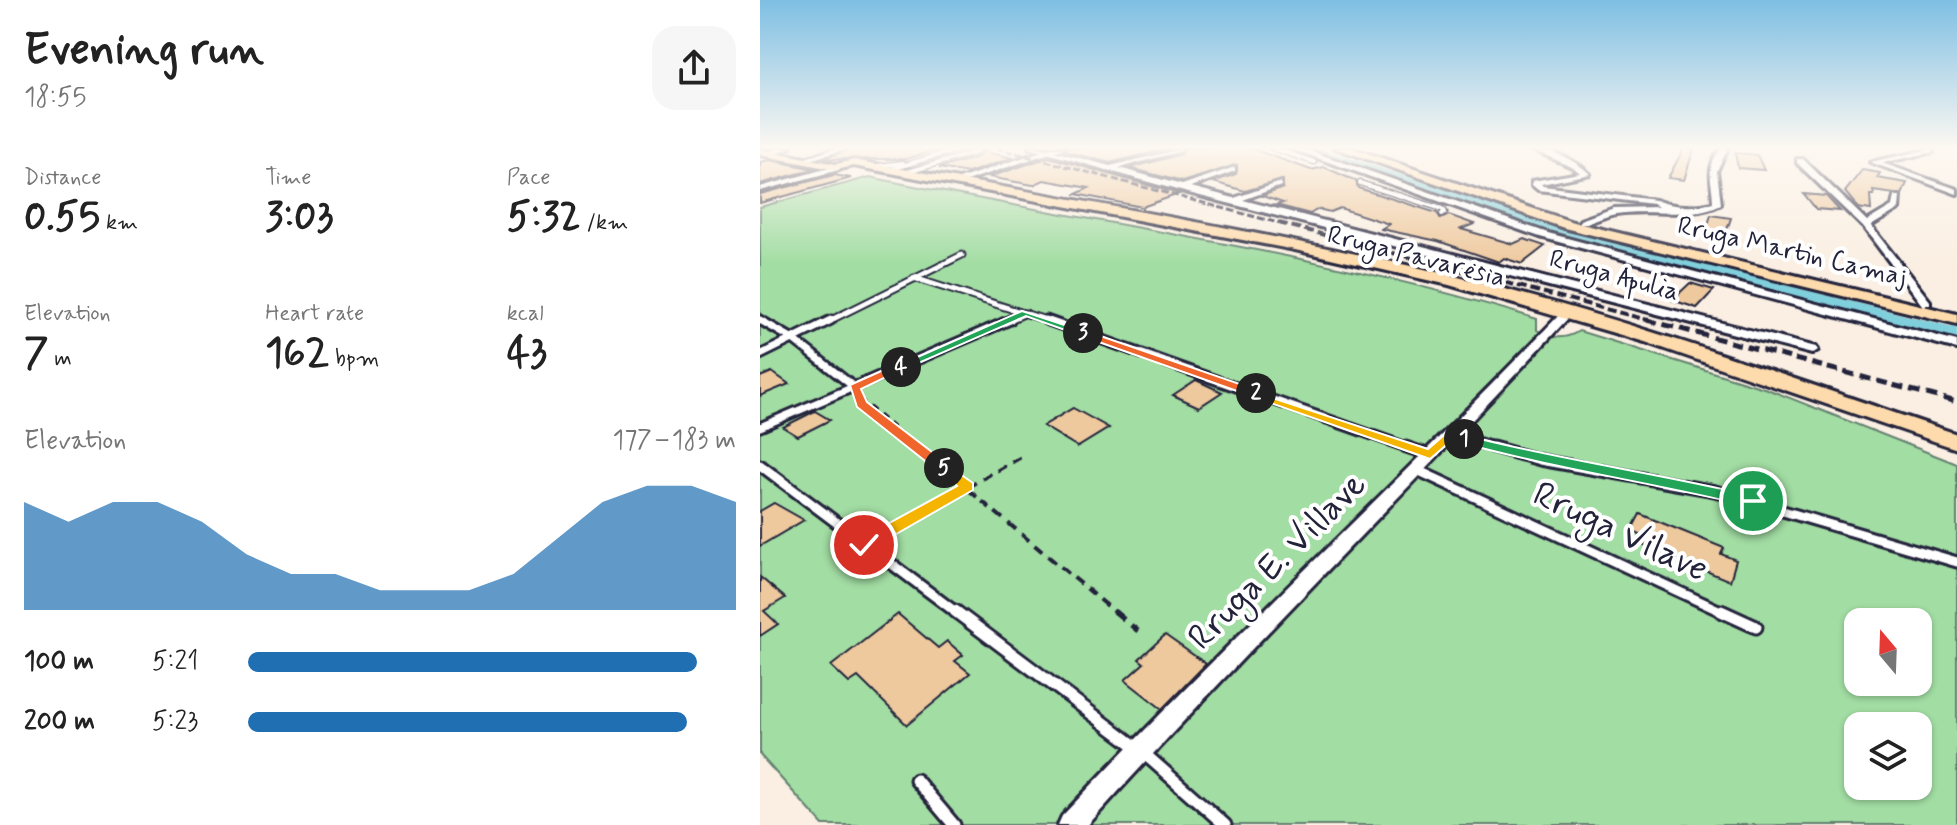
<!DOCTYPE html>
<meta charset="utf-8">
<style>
body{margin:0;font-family:Mynerve,sans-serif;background:#f6f6f6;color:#222;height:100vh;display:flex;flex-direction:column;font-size:30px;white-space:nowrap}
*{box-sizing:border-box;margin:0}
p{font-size:26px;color:#767676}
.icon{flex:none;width:44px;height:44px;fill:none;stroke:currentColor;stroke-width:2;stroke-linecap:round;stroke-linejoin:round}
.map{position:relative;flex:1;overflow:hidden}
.drawer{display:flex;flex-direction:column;background:#fff;width:760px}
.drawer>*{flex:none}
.needle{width:52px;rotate:341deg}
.buttons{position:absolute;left:1084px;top:608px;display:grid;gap:16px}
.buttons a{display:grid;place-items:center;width:88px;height:88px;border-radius:16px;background:#fff;box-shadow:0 2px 6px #0004;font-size:40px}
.pin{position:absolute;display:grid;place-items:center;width:68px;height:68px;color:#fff;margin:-34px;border:4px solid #fff;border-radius:50%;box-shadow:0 2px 8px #0007}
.km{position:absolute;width:40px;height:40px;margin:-20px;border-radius:50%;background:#222;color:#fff;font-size:22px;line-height:40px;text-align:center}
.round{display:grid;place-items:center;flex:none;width:84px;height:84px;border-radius:24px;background:#f6f6f6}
.overview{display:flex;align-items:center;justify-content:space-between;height:136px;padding:0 24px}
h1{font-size:44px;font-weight:700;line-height:60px}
.figures{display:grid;grid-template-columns:repeat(3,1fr);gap:12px;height:136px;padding:8px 24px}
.figures div{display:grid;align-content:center}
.figures b{font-size:40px;font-weight:700}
.figures small{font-size:22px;font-weight:400}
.figures p{font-size:22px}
.chart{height:224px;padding:16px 24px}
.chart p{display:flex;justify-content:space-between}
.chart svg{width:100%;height:144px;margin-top:8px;fill:#1f6fb2;opacity:.7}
ul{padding:0 24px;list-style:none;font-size:26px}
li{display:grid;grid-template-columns:128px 96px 1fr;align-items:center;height:60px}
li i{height:20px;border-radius:10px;background:#1f6fb2}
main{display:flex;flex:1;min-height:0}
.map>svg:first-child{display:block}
.green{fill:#a2dda3;stroke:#62806f;stroke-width:2;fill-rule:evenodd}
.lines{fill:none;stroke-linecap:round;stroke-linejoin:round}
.canal{fill:#80cfdc;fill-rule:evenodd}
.building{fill:#eec99e;stroke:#22223b;stroke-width:2}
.service-far4-casing{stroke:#22223b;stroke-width:7}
.service-far3-casing{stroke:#22223b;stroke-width:9}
.service-far2-casing{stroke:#22223b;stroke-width:13}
.service-far1-casing{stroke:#22223b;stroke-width:15}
.service-casing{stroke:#22223b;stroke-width:17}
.minor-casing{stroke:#22223b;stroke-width:6}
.tertiary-casing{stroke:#22223b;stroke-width:6}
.primary-casing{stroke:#22223b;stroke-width:6}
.trunk-casing{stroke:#22223b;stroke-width:6}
.path-far2{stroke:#22223b;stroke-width:3;stroke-dasharray:7 6;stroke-linecap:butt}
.path-far1{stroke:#22223b;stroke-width:4;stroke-dasharray:10 7;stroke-linecap:butt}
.path{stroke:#22223b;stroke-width:5;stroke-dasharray:13 9;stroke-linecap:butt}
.service-far4{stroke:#fff;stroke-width:4}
.service-far3{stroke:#fff;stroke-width:5}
.service-far2{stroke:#fff;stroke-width:7}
.service-far1{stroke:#fff;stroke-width:9}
.service{stroke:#fff;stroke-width:11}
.minor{fill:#fff;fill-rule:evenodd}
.tertiary{fill:#fff;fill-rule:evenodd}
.primary{fill:#fedbac;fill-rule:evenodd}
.trunk{fill:#fedbac;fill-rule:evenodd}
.rail-far2{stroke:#22223b;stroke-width:3;stroke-dasharray:7 3;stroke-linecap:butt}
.rail-far1{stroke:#22223b;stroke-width:4;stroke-dasharray:9 4;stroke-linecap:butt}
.rail{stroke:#22223b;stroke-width:5;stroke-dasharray:11 6;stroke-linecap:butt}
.split-1{fill:#22a559;stroke:#fff;stroke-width:2}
.split-2{fill:#f5b400;stroke:#fff;stroke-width:2}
.split-3{fill:#f0652b;stroke:#fff;stroke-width:2}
.split-4{fill:#22a559;stroke:#fff;stroke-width:2}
.split-5{fill:#f0652b;stroke:#fff;stroke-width:2}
.split-6{fill:#f5b400;stroke:#fff;stroke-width:2}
.labels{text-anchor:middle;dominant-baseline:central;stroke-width:8;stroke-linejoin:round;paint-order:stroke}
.far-street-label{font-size:26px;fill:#22223b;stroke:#fff}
.near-street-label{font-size:36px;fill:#22223b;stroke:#fff}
</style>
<main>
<section class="drawer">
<div class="overview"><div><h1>Evening run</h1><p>18:55</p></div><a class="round"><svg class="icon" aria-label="share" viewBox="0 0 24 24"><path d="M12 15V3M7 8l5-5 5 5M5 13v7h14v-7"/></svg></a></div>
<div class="figures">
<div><p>Distance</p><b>0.55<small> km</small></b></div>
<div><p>Time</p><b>3:03</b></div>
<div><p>Pace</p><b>5:32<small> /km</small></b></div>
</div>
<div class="figures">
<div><p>Elevation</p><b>7<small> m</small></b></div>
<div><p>Heart rate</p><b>162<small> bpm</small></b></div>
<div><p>kcal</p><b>43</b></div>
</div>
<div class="chart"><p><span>Elevation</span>177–183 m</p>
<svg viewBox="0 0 160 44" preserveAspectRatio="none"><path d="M0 44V11L10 17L20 11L30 11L40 17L50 27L60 33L70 33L80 38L90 38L100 38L110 33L120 22L130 11L140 6L150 6L160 11V44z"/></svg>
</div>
<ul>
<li><b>100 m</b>5:21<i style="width:92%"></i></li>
<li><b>200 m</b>5:23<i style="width:90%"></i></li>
</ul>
</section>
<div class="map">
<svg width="1197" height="825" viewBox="0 0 1197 825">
<rect width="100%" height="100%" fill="#faefe2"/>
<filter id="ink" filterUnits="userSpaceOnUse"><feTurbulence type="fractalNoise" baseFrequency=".0125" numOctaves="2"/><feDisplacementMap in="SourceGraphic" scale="16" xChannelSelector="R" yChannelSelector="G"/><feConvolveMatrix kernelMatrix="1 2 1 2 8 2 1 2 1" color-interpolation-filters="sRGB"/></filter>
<g filter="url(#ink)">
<!-- green -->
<path class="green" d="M110,177C332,224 560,251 777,319V330C791,339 805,340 819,331L1007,389L1197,464V825H63L0,755V207ZM1098,622H1158V682H1098ZM1098,726H1158V786H1098Z"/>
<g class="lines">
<!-- canal -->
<path class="canal" d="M545,148H559L820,233L1197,328V338L812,239Z"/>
</g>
<!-- building -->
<g class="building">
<path d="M92,148H184L146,159H64Z"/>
<path d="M308,148H410L350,163L305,151Z"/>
<path d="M424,148H490L551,170L564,167L596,181L598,188L677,213L681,219L689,215L714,224L701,229L753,244L764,239L785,246L762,264L744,258L739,262L678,241L621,229L629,224L580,208L570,212L558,209L550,214L516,205L523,203L502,196L523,188V180L485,191L453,182L476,174L477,165L422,182L370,168L422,154Z"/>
<path d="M924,148H934L924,180L908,178Z"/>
<path d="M222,151L252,158L208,173L179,168L218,157Z"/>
<path d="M975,153L997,155L1004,170L978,168Z"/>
<path d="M289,157L416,193L419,194L382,207L316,194L329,188L284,180L273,185L229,177Z"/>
<path d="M10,160L55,169L0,184V162Z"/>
<path d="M1102,170L1120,173L1117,178L1147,183L1142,195L1113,191L1114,195H1110L1111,210L1098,208L1085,192Z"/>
<path d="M74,175L91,178L0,203V194Z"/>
<path d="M1044,194L1066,196L1080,211L1056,209Z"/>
<path d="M951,215L971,218L964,238L945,234Z"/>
<path d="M930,283L954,290L937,308L912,300Z"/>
<path d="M12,372L29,384L0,396V377Z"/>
<path d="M436,380L462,392L439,407L413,395Z"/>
<path d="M313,408L349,428L318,447L283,426Z"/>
<path d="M55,411L70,420L38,436L23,427Z"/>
<path d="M14,503L44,520L0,546V511Z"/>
<path d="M880,514L964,548L961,554L976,560L970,581L883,545L887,538L871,531Z"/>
<path d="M0,577L25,598L4,611L18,624L0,636Z"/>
<path d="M138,614L178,648L187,641L203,655L195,661L210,673L147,725L98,677L89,683L71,666Z"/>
<path d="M405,635L446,664L402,709L365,680L384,663L379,659Z"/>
</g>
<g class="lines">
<!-- service-far4 casing -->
<g class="service-far4-casing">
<g id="service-far4">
<path d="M512,148L554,162"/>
<path d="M108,167L143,163"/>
<path d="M128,170L203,148"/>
<path d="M144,173L217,152"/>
<path d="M600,183L682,209L685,212L682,214"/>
</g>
</g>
<!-- service-far3 casing -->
<g class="service-far3-casing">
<g id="service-far3">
<path d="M154,278L292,322"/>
<path d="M0,320L3,322"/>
<path d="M67,322L202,255"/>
<path d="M245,322L266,313"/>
</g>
</g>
<!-- service-far2 casing -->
<g class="service-far2-casing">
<g id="service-far2">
<path d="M0,320L33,339L94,387"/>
<path d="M286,320L652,449"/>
<path d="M0,355L71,320"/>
<path d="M0,427L250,320"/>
<path d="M690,434L740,449"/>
</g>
</g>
<!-- service-far1 casing -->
<g class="service-far1-casing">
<g id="service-far1">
<path d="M646,447L670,455"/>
<path d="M733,447L780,460L955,491L1197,562"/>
<path d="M0,465L197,613"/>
<path d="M657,470L965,613"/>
</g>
</g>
<!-- service casing -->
<g class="service-casing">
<g id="service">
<path d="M195,611L379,749L465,825"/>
<path d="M961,611L996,627"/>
<path d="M156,780L194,825"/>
</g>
</g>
<!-- minor casing -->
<g class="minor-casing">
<g id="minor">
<path d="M18,148H30L9,155L6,153Z"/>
<path d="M77,148H89L43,162L39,160Z"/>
<path d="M269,148H282L350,166L421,149V151L359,168L422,185L475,167V171L431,187L474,198L521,182V186L483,200L1056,347L1058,350L1052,354L1048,353L417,190Z"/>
<path d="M769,148C789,148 816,160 830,174L781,184L783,186L895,200C914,207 932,208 953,203C953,178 944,171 961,148H968L957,171L961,204C931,220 889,208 856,214C843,216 832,224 820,224V220L854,208L898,207L893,204L778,190L772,185V181L820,173L814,168Z"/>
<path d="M1171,149L1173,152L1122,163L1197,189V194L1110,162Z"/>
<path d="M1037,159H1043L1107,221L1132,206L1134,196H1140L1139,209L1111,226L1170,301V305H1162L1103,227L1037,163Z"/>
<path d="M76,166H79V170L0,191V187Z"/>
<path d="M807,310L813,313L811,315C652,487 485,651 328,825H298L302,816C465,643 639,482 803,311Z"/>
</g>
</g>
<!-- tertiary casing -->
<g class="tertiary-casing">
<g id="tertiary">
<path d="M291,148H305L197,184L190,182Z"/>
<path d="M529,148H542L788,233L1197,341V349L780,237Z"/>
</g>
</g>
<!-- primary casing -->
<g class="primary-casing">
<path id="primary" d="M0,149L76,164L94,160C294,197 496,229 694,276C865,318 1031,378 1197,434V449L885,342L689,285L535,250L94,166L76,170L0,155Z"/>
</g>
<!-- trunk casing -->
<g class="trunk-casing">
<path id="trunk" d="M575,148H592L813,222L1197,314V324L804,228Z"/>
</g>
<!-- path-far2 -->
<path class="path-far2" d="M99,398L159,449"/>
<!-- path-far1 -->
<g class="path-far1">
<path d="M157,447L356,613"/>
<path d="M118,537L263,456"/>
</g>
<!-- path -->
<path class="path" d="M354,611L378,631"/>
<!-- service-far4 -->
<use href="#service-far4" class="service-far4"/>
<!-- service-far3 -->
<use href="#service-far3" class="service-far3"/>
<!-- service-far2 -->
<use href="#service-far2" class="service-far2"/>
<!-- service-far1 -->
<use href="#service-far1" class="service-far1"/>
<!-- service -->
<use href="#service" class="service"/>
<!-- minor -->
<use href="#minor" class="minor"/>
<!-- tertiary -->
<use href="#tertiary" class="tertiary"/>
<!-- primary -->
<use href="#primary" class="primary"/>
<!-- trunk -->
<use href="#trunk" class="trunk"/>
<!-- rail-far2 -->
<path class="rail-far2" d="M237,148L526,225"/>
<!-- rail-far1 -->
<path class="rail-far1" d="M519,223L895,322"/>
<!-- rail -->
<path class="rail" d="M887,320L1197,402"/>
</g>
</g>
<!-- sky -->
<linearGradient id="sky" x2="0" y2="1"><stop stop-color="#7ebfe3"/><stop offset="0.56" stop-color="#fdf8f2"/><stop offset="1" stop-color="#fdf8f2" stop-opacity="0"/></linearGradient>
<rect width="1197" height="264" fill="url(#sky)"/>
<!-- split-1 -->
<path class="split-1" d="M704,435C800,460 897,473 993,496L1000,501L993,507C895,483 796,469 699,442V436Z"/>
<!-- split-2 -->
<path class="split-2" d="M491,391L668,449L690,430L711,439L704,443L692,440L670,459L491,396Z"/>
<!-- split-3 -->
<path class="split-3" d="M323,330L500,391L502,393L491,396L319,335Z"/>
<!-- split-4 -->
<path class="split-4" d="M262,311L329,333L319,335L266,316L145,369L135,367Z"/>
<!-- split-5 -->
<path class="split-5" d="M137,364L147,367L101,389L107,402L189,465V472H179L97,407L90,385Z"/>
<!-- split-6 -->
<path class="split-6" d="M184,463L213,483V490L110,549H98V540L197,486L177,468Z"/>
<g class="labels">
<!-- far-street labels -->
<g class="far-street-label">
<text transform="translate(1032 252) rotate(13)">Rruga Martin Camaj</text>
<text transform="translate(656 257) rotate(14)">Rruga Pavarësia</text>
<text transform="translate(854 276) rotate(15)">Rruga Apulia</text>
</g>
<!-- near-street labels -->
<g class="near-street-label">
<text transform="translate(860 533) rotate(25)">Rruga Vilave</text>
<text transform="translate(518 562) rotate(-45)">Rruga E. Villave</text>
</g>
</g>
</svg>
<div class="buttons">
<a><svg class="needle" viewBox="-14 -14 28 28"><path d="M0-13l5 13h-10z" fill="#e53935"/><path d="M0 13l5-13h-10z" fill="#767676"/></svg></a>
<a><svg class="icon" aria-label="layers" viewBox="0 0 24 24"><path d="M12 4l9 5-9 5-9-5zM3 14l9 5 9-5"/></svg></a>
</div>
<div class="pin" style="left:993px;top:501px;background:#1e9e55"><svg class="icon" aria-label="arrive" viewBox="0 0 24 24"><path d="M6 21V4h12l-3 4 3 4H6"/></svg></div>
<div class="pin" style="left:104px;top:545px;background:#d93025"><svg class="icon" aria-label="check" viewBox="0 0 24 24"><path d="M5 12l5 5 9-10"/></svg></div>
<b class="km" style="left:704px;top:439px">1</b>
<b class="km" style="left:496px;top:393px">2</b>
<b class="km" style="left:323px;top:333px">3</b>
<b class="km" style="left:141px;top:367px">4</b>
<b class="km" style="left:184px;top:468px">5</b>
</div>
</main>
